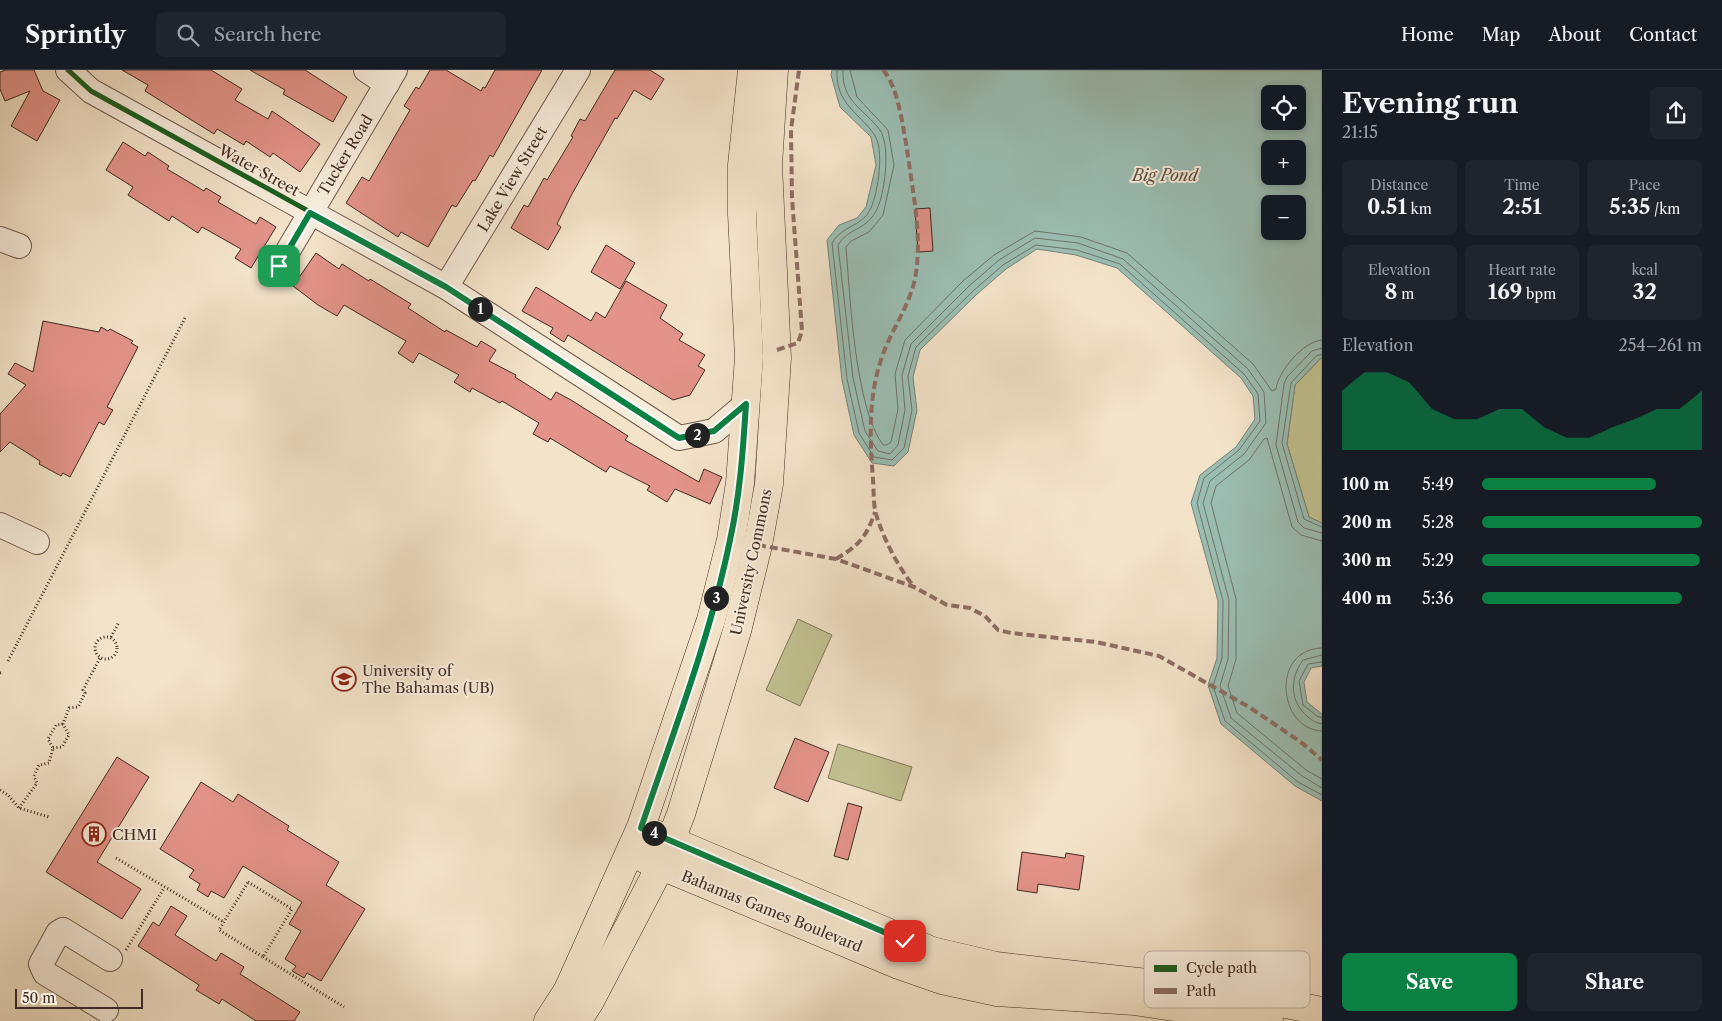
<!DOCTYPE html>
<meta charset="utf-8">
<style>
body{margin:0;font-family:"Libre Caslon Text",serif;background:#20242c;color:#f1f3f6;height:100vh;display:flex;flex-direction:column;font-size:19px;white-space:nowrap}
*{box-sizing:border-box;margin:0}
p{font-size:16px;color:#9ea1a6}
.icon{flex:none;width:28px;height:28px;fill:none;stroke:currentColor;stroke-width:2;stroke-linecap:round;stroke-linejoin:round}
.map{position:relative;flex:1;overflow:hidden}
.panel{display:flex;flex-direction:column;background:#171b24;width:400px}
.panel>*{flex:none}
.controls{position:absolute;left:1261px;top:15px;display:grid;gap:10px}
.controls a{display:grid;place-items:center;width:45px;height:45px;border-radius:8px;background:#171b24;box-shadow:0 2px 8px #0003;font-size:25px}
.scale{position:absolute;left:15px;bottom:12px;width:128px;box-sizing:border-box;padding-left:5px;border:2px solid #412b22;border-top:0;font-size:14px;line-height:18px;white-space:nowrap;color:#412b22;-webkit-text-stroke:4px #f7eddc;paint-order:stroke}
.pin{position:absolute;display:grid;place-items:center;width:42px;height:42px;color:#fff;margin:-21px;border-radius:10px;box-shadow:0 2px 8px #0006}
.km{position:absolute;width:25px;height:25px;margin:-12px;border-radius:50%;background:#222;color:#fff;font-size:14px;line-height:25px;text-align:center}
.round{display:grid;place-items:center;flex:none;width:52px;height:52px;border-radius:8px;background:#20242c}
.headline{display:flex;align-items:center;justify-content:space-between;height:85px;padding:0 20px}
h1{font-size:28px;font-weight:700;line-height:38px}
.metrics{display:grid;grid-template-columns:repeat(3,1fr);gap:8px;height:85px;padding:5px 20px}
.metrics div{display:grid;align-content:center;border-radius:8px;background:#20242c;text-align:center}
.metrics b{font-size:21px;font-weight:700}
.metrics small{font-size:14px;font-weight:400}
.metrics p{font-size:14px}
.chart{height:140px;padding:10px 20px}
.chart p{display:flex;justify-content:space-between}
.chart svg{width:100%;height:90px;margin-top:5px;fill:#0b8043;opacity:.7}
.primary-button{display:flex;gap:10px;margin-top:auto;padding:10px 20px}
.primary-button a{flex:1;height:58px;border-radius:8px;background:#0b8043;color:#fff;font-size:20px;font-weight:700;line-height:58px;text-align:center}
.primary-button a+a{background:#20242c;color:#f1f3f6}
ul{padding:0 20px;list-style:none;font-size:16px}
li{display:grid;grid-template-columns:80px 60px 1fr;align-items:center;height:38px}
li i{height:12px;border-radius:6px;background:#0b8043}
header{display:flex;align-items:center;gap:30px;box-sizing:border-box;height:70px;padding:0 25px;background:#171b24;border-bottom:1px solid #363941}
header strong{font-size:24px}
nav{display:flex;gap:28px;margin-inline-start:auto;font-size:18px}
.search{width:350px;height:45px;background:#20242c;display:flex;align-items:center;gap:12px;box-sizing:border-box;padding:0 18px;border-radius:8px;color:#9ea1a6;font-size:19px}
main{display:flex;flex:1;min-height:0}
.map>svg:first-child{display:block}
.green{fill:#c2c191;stroke:#82765a}
.water{fill:#9bbeb3;stroke:#778379;fill-rule:evenodd}
.lines{fill:none;stroke-linecap:round;stroke-linejoin:round}
.shore{stroke:#6e746a;stroke-width:1}
.building{fill:#e39389;stroke:#412b22}
.minor-casing{stroke:#6e594c;stroke-width:26}
.major-casing{stroke:#412b22;stroke-width:29}
.path{stroke:#412b22;stroke-width:3;stroke-dasharray:1 2.5;stroke-linecap:butt}
.minor{stroke:#f7eddc;stroke-width:24}
.major{stroke:#f3e3c9;stroke-width:28}
.quiet{stroke:#8d6e63;stroke-width:4;stroke-dasharray:8 4;stroke-linecap:butt}
.cycleway-casing{stroke:#f7eddc;stroke-width:8}
.cycleway{stroke:#1b5e20;stroke-width:5}
.route-casing{stroke:#fff;stroke-width:10}
.route{stroke:#0b8043;stroke-width:6}
.labels{text-anchor:middle;dominant-baseline:central;stroke-width:4;stroke-linejoin:round;paint-order:stroke}
.street-label{font-size:15px;fill:#412b22;stroke:#f7eddc}
.poi-label{font-size:15px;fill:#412b22;stroke:#f7eddc;text-anchor:start}
.water-label{font-size:16px;font-style:italic;fill:#585046;stroke:#f7eddc}
.key{fill:#f7eddc;stroke:#c0b3a4;stroke-width:1}
.key-label{font-size:14px;fill:#412b22}
</style>
<header>
<strong>Sprintly</strong>
<div class="search"><svg class="icon" aria-label="search" viewBox="0 0 24 24"><circle cx="10" cy="10" r="6"/><path d="M15 15l6 6"/></svg>Search here</div>
<nav><a>Home</a><a>Map</a><a>About</a><a>Contact</a></nav>
</header>
<main>
<div class="map">
<svg width="1322" height="951" viewBox="0 0 1322 951">
<rect width="100%" height="100%" fill="#f3e3c9"/>
<filter id="stains"><feTurbulence type="fractalNoise" baseFrequency=".004" numOctaves="4"/><feColorMatrix values="0 0 0 0 .2 0 0 0 0 .09 0 0 0 0 .02 0 0 0 .5 -.17"/></filter>
<radialGradient id="worn" r=".72"><stop offset=".6" stop-color="#630" stop-opacity="0"/><stop offset="1" stop-color="#630" stop-opacity=".3"/></radialGradient>
<!-- green -->
<g class="green">
<path d="M1322,287V453L1309,447L1287,374L1295,315Z"/>
<path d="M798,549L832,565L800,636L766,620Z"/>
<path d="M838,674L912,697L901,731L828,708Z"/>
</g>
<!-- water -->
<path class="water" d="M832,0H1322V287L1295,315L1287,374L1309,447L1322,453V596L1311,598L1304,612L1307,632L1322,644V731L1295,716L1221,654L1208,615L1217,588L1218,531L1191,433L1200,405L1236,377L1255,349L1253,326L1241,308L1117,198L1076,185L1037,179L1006,199L976,225L920,280L913,307L917,340L908,382L894,396L872,393L854,365L842,310L827,170L839,155L857,148L866,137L876,95L871,67L840,37L831,5ZM1270,24H1298V51H1270ZM1270,79H1298V106H1270ZM1270,134H1298V161H1270Z"/>
<g class="lines">
<!-- shore -->
<g class="shore">
<path d="M837,0C835,33 858,42 874,64C885,79 878,122 871,138C863,157 842,155 832,173L847,309L859,363L874,387L892,390L904,378L912,340L908,306L916,277L973,221L1003,195L1036,175L1077,180L1120,194L1244,304L1258,324L1260,351L1239,380L1204,408L1197,433L1223,531L1222,588L1213,616L1225,651L1298,712L1322,725"/>
<path d="M843,0C841,31 864,39 880,60C891,76 885,127 875,143C864,161 848,158 838,175L853,308L865,361L878,381L890,384L898,375L905,340L902,305L911,274L969,216L999,190L1035,168L1078,173L1123,189L1248,299L1264,322L1266,353L1244,384L1210,411L1203,433L1229,530L1228,589L1220,616L1231,648L1302,706L1322,718"/>
<path d="M850,0L857,27L888,60L894,95L883,145L869,162L851,171L846,177C850,227 855,337 883,375H887L891,372L898,339L895,304L905,270L963,211L994,185L1035,161L1081,167L1127,183L1253,294L1272,321L1276,319C1278,302 1303,271 1322,270"/>
<path d="M1322,278L1312,281L1287,307L1284,314L1276,375L1298,452L1304,458L1322,463"/>
<path d="M1322,284L1316,286L1291,313L1282,373L1304,449L1322,457"/>
<path d="M1322,471L1301,465L1292,457L1267,368L1264,369L1249,390L1216,416L1211,433L1236,529V589L1228,616L1237,643L1306,700L1322,709"/>
<path d="M1322,578C1270,579 1278,660 1322,661"/>
<path d="M1322,585L1303,590C1289,609 1290,632 1308,647C1313,651 1316,653 1322,654"/>
<path d="M1322,592L1308,594L1299,611L1303,635L1317,646L1322,648"/>
</g>
</g>
<!-- building -->
<g class="building">
<path d="M6,0H34L43,21L60,30L37,71L11,56L30,21L5,31L0,19V2Z"/>
<path d="M122,0H211L242,19L235,30L268,49L272,41L320,74L300,102L273,83L270,87L246,71L244,75L217,59L214,64L145,21L148,15Z"/>
<path d="M250,0H305L347,27L333,52L283,24L285,20Z"/>
<path d="M430,0H446L481,21L483,17L485,18L495,0H542L493,87L490,85L475,111L473,110L456,137L452,135L428,177L401,162L398,167L346,133L362,107L369,111L410,40L404,36L416,17L419,19Z"/>
<path d="M615,0H650L664,9L651,30L634,20L617,49L615,48L572,124L557,154L561,157L548,180L511,158L524,135L528,137L544,108L547,110L573,67L571,66L580,49L585,51Z"/>
<path d="M123,72L145,86L148,82L169,96L167,99L204,121L206,118L221,127L218,132L256,154L260,147L276,157L251,198L235,188L241,179L202,157L198,163L172,146L169,151L128,125L133,117L106,100Z"/>
<path d="M930,138L933,181L918,182L915,139Z"/>
<path d="M606,175L635,193L620,219L591,202Z"/>
<path d="M316,183L339,199L342,194L369,211L370,209L411,234L408,238L445,262L446,260L477,277L481,271L496,280L489,291L516,305L515,307L551,330L556,322L571,330L628,366L625,370L699,412L704,399L722,407L710,434L675,419L667,432L647,420L650,416L610,396L606,402L550,368L548,372L533,364L539,353L502,331L500,333L472,318L470,322L454,312L459,305L419,283L413,293L398,283L406,271L368,249L344,235L337,246L318,235L293,216Z"/>
<path d="M626,211L667,235L660,248L683,264L679,270L705,285L698,296L705,300L690,325L673,330L568,265L564,272L550,263L553,258L522,241L536,217L591,251L596,242L605,248Z"/>
<path d="M43,251L99,262L101,257L108,261L110,259L133,271L131,273L138,277L107,337L113,340L111,343L104,355L99,352L70,407L63,403L61,406L39,394L40,391L10,372L0,382V344L26,315L8,304L15,293L33,302Z"/>
<path d="M795,668L829,682L808,732L774,718Z"/>
<path d="M117,687L149,707L97,792L141,819L122,849L46,802Z"/>
<path d="M201,712L233,732L238,724L289,756L287,760L339,792L326,815L365,839L321,911L307,903L304,908L292,901L296,896L285,889L301,861L289,854L302,832L243,796L224,828L211,821L208,827L197,820L200,814L189,807L194,800L160,779Z"/>
<path d="M848,733L862,737L848,790L834,786Z"/>
<path d="M1022,782L1065,788L1066,783L1084,786L1079,820L1038,814L1037,823L1017,820Z"/>
<path d="M171,836L187,846L175,865L216,891L221,883L244,897L240,904L300,942L294,951H256L222,929L219,934L196,920L199,915L138,876L153,852L159,856Z"/>
</g>
<g class="lines">
<!-- minor casing -->
<g class="minor-casing">
<g id="minor">
<path d="M68,0L91,21L446,217L679,368L714,361L746,334"/>
<path d="M366,0L387,14"/>
<path d="M0,169L19,176"/>
<path d="M279,196L395,0"/>
<path d="M446,217L578,0"/>
<path d="M0,455L37,472"/>
<path d="M106,940L45,903L41,894L58,863L63,860L110,889"/>
</g>
</g>
<!-- major casing -->
<g class="major-casing">
<g id="major">
<path d="M655,764L932,881L996,896L1219,921L1322,941"/>
<path d="M645,789L899,895L942,910L997,922L1134,931L1269,951"/>
<path d="M548,951L568,920L641,757L711,550L731,470L740,413L749,287L742,144V95L752,0"/>
<path d="M577,951L590,931L661,795L681,744L737,561L758,475L769,414L777,288L768,95L774,0"/>
</g>
</g>
<!-- path -->
<g class="path">
<circle cx="106" cy="578" r="11"/>
<path d="M111,567L119,552"/>
<path d="M8,591L186,246"/>
<path d="M0,603L3,602"/>
<path d="M53,678L62,677L69,665L63,654L69,638L78,637L85,623L83,620L100,588"/>
<path d="M0,720L8,725L19,738L49,747"/>
<path d="M19,738L37,713L34,706L39,695L49,693L53,678L48,669L56,655L63,654"/>
<path d="M116,788L224,852"/>
<path d="M248,812L292,839L263,887L219,860Z"/>
<path d="M126,880L164,818"/>
<path d="M263,887L344,937"/>
</g>
<!-- minor -->
<use href="#minor" class="minor"/>
<!-- major -->
<use href="#major" class="major"/>
<!-- quiet -->
<g class="quiet">
<path d="M883,0C898,16 903,57 907,79C912,119 922,162 916,203C911,236 889,262 880,293C868,332 870,370 873,410C874,420 873,433 876,444C884,470 897,495 914,517"/>
<path d="M777,280L798,273L802,261L792,128L791,60L799,0"/>
<path d="M758,475L836,489L914,517L947,535L970,538L985,546L998,560L1011,563L1096,572L1159,586L1249,637L1302,673L1322,690"/>
<path d="M836,489C859,475 866,468 875,442"/>
</g>
<!-- cycleway casing -->
<g class="cycleway-casing">
<path id="cycleway" d="M68,0L91,21L446,217L679,368L714,361L746,334"/>
</g>
<!-- cycleway -->
<use href="#cycleway" class="cycleway"/>
</g>
<g class="lines">
<!-- route casing -->
<g class="route-casing">
<path id="route" d="M279,196L310,143L446,217L679,368L714,361L746,334C743,380 740,425 730,470C710,568 673,663 641,758L905,871"/>
</g>
<!-- route -->
<use href="#route" class="route"/>
</g>
<!-- icons -->
<defs>
<g id="university-ring" transform="scale(1.25)"><circle r="9.5" fill="#f7eddc" stroke="#8f2418" stroke-width="1.5"/><path d="M0-5L7-2L0 1L-7-2ZM-4 1L0 2.5L4 1V4Q0 6-4 4Z" fill="#8f2418"/></g>
<g id="building-ring" transform="scale(1.25)"><circle r="9.5" fill="#f7eddc" stroke="#8f2418" stroke-width="1.5"/><path d="M-4-6H4V6H1V3H-1V6H-4ZM-2.5-4.3h1.7v1.8h-1.7ZM.8-4.3h1.7v1.8H.8ZM-2.5-1h1.7V.8h-1.7ZM.8-1h1.7V.8H.8Z" fill="#8f2418"/></g>
</defs>
<g fill-rule="evenodd">
<use href="#university-ring" x="344" y="609"/>
<use href="#building-ring" x="94" y="764"/>
</g>
<g class="labels">
<!-- street labels -->
<g class="street-label">
<text transform="translate(345 85) rotate(-59)">Tucker Road</text>
<text transform="translate(259 100) rotate(29)">Water Street</text>
<text transform="translate(512 109) rotate(-59)">Lake View Street</text>
<text transform="translate(751 492) rotate(-78)">University Commons</text>
<text transform="translate(772 841) rotate(22)">Bahamas Games Boulevard</text>
</g>
<!-- poi labels -->
<g class="poi-label">
<text x="362" y="600">University of<tspan x="362" dy="17">The Bahamas (UB)</tspan></text>
<text x="112" y="764">CHMI</text>
</g>
<!-- water labels -->
<g class="water-label">
<text x="1165" y="105">Big Pond</text>
</g>
</g>
<!-- legend -->
<rect x="1144" y="881" width="166" height="57" rx="8" class="key"/>
<rect x="1154" y="895" width="23" height="7" fill="#1b5e20"/>
<rect x="1154" y="918" width="23" height="6" fill="#8d6e63"/>
<g class="key-label">
<text x="1186" y="903">Cycle path</text>
<text x="1186" y="926">Path</text>
</g>
<rect width="100%" height="100%" filter="url(#stains)"/>
<rect width="100%" height="100%" fill="url(#worn)"/>
</svg>
<div class="controls">
<a><svg class="icon" aria-label="locate" viewBox="0 0 24 24"><circle cx="12" cy="12" r="6"/><path d="M12 2v4M12 18v4M2 12h4M18 12h4"/></svg></a>
<a>+</a>
<a>−</a>
</div>
<div class="scale">50 m</div>
<div class="pin" style="left:279px;top:196px;background:#1e9e55"><svg class="icon" aria-label="arrive" viewBox="0 0 24 24"><path d="M6 21V4h12l-3 4 3 4H6"/></svg></div>
<div class="pin" style="left:905px;top:871px;background:#d93025"><svg class="icon" aria-label="check" viewBox="0 0 24 24"><path d="M5 12l5 5 9-10"/></svg></div>
<b class="km" style="left:480px;top:239px">1</b>
<b class="km" style="left:697px;top:365px">2</b>
<b class="km" style="left:716px;top:528px">3</b>
<b class="km" style="left:654px;top:763px">4</b>
</div>
<section class="panel">
<div class="headline"><div><h1>Evening run</h1><p>21:15</p></div><a class="round"><svg class="icon" aria-label="share" viewBox="0 0 24 24"><path d="M12 15V3M7 8l5-5 5 5M5 13v7h14v-7"/></svg></a></div>
<div class="metrics">
<div><p>Distance</p><b>0.51<small> km</small></b></div>
<div><p>Time</p><b>2:51</b></div>
<div><p>Pace</p><b>5:35<small> /km</small></b></div>
</div>
<div class="metrics">
<div><p>Elevation</p><b>8<small> m</small></b></div>
<div><p>Heart rate</p><b>169<small> bpm</small></b></div>
<div><p>kcal</p><b>32</b></div>
</div>
<div class="chart"><p><span>Elevation</span>254–261 m</p>
<svg viewBox="0 0 160 44" preserveAspectRatio="none"><path d="M0 44V15L10 6L20 6L30 11L40 24L50 29L60 29L70 24L80 24L90 33L100 38L110 38L120 33L130 29L140 24L150 24L160 15V44z"/></svg>
</div>
<ul>
<li><b>100 m</b>5:49<i style="width:79%"></i></li>
<li><b>200 m</b>5:28<i style="width:100%"></i></li>
<li><b>300 m</b>5:29<i style="width:99%"></i></li>
<li><b>400 m</b>5:36<i style="width:91%"></i></li>
</ul>
<div class="primary-button"><a>Save</a><a>Share</a></div>
</section>
</main>
